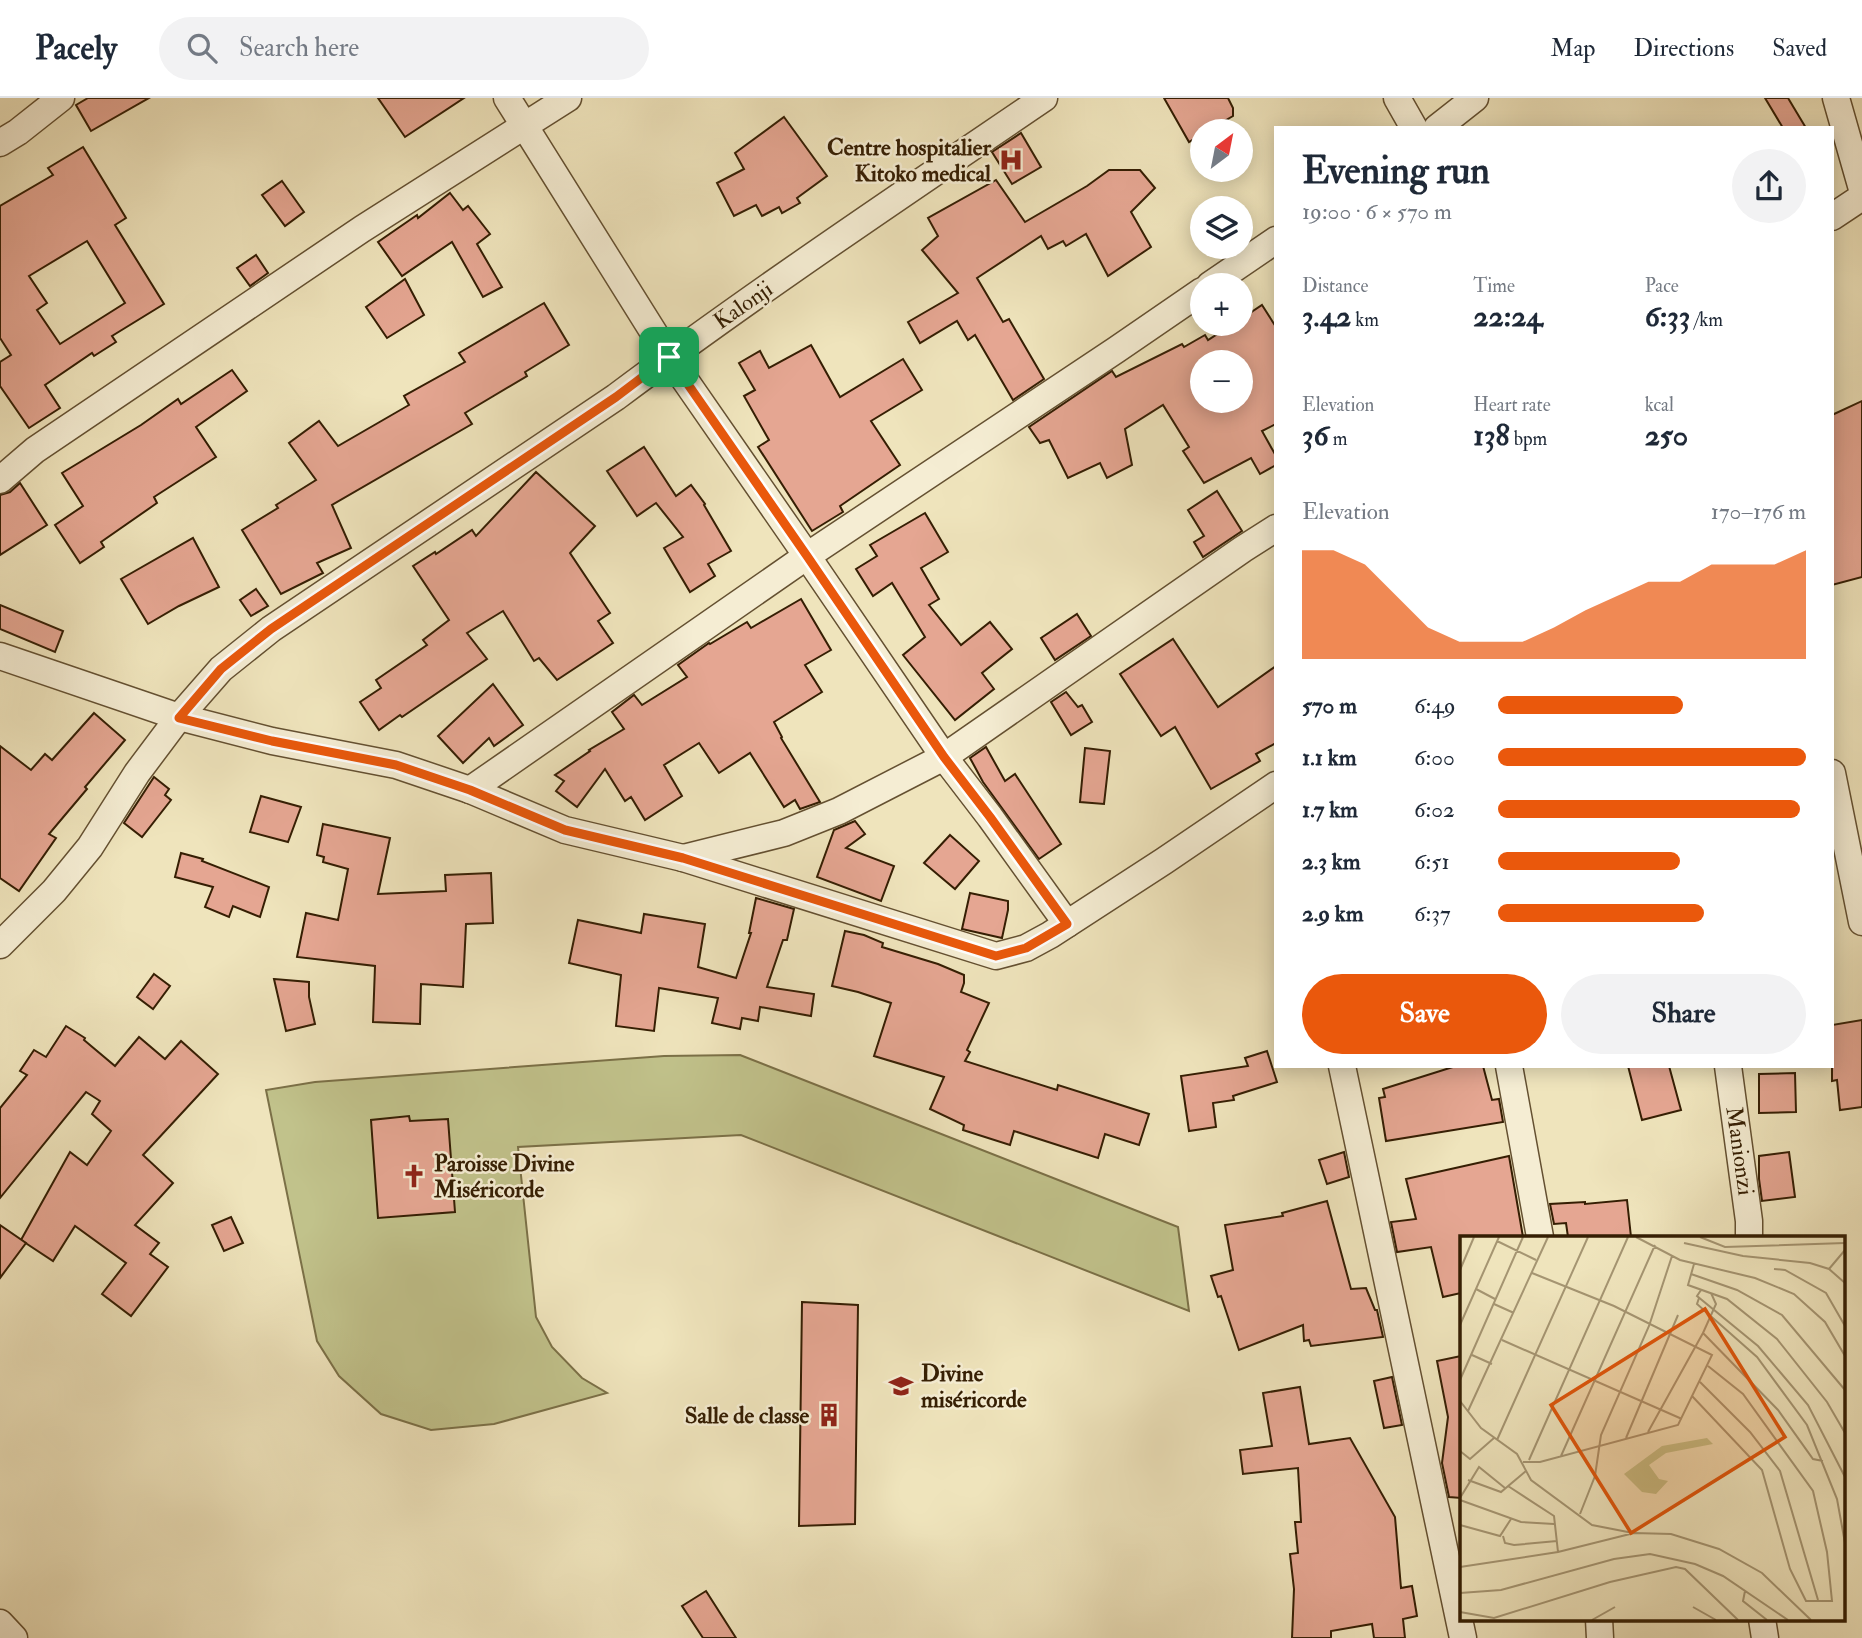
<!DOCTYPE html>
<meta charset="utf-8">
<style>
body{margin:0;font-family:"IM FELL Double Pica",serif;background:#f2f2f3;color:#1f2937;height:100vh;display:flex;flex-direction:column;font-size:26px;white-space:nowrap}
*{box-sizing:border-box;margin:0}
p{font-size:23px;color:#747a83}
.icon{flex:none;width:38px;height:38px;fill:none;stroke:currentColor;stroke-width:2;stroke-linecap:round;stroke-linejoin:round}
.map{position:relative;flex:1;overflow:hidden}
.panel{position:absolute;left:1274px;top:28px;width:560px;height:942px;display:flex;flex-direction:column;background:#fff;border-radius:0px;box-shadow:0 4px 18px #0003}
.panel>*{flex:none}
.needle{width:46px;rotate:32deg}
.fabs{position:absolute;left:1190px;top:21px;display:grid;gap:14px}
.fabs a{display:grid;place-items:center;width:63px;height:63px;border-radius:50%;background:#fff;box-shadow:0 4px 18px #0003;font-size:35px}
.pin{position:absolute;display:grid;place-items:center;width:60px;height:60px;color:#fff;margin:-30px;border-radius:14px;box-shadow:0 4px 10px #0006}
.round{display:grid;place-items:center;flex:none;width:74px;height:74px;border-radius:37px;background:#f2f2f3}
.summary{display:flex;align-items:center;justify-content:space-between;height:119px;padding:0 28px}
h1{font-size:38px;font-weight:800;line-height:52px}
.metrics{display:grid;grid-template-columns:repeat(3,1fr);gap:10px;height:119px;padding:7px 28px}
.metrics div{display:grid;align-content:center}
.metrics b{font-size:30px;font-weight:800}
.metrics small{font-size:19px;font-weight:400}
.metrics p{font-size:19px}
.chart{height:196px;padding:14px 28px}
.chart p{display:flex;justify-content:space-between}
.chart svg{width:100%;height:126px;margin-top:7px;fill:#ea580c;opacity:.7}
.cta{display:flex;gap:14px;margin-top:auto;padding:14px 28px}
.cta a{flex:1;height:80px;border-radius:42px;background:#ea580c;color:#fff;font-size:28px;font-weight:800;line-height:80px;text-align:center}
.cta a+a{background:#f2f2f3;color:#1f2937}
ul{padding:0 28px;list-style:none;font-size:23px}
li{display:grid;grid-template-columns:112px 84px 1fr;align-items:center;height:52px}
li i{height:18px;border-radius:9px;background:#ea580c}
header{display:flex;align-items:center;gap:42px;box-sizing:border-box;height:98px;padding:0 35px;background:#fff;border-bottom:2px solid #e0e1e3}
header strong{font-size:33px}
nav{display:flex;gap:38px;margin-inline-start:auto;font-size:24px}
.search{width:490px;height:63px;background:#f2f2f3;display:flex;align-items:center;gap:18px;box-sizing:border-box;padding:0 24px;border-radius:38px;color:#747a83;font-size:26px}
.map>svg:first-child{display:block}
.green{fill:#c1c28b;stroke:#7b7047;stroke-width:2}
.building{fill:#e5a692;stroke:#351e03;stroke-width:2;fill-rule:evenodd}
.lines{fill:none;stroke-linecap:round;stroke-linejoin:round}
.minor-casing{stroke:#645031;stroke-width:29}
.minor{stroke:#f5edd3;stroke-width:26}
.route-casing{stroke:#fff;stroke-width:14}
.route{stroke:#ea580c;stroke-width:9}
.labels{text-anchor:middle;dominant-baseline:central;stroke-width:5;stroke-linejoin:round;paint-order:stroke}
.poi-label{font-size:23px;font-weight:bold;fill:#351e03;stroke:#f5edd3;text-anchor:end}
.street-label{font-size:23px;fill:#351e03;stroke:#f5edd3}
.inset-road{fill:none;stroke:#a59572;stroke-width:2}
.view{fill:#df560c;fill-opacity:0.15;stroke:#df560c;stroke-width:3.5}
.inset-edge{fill:none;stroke:#351e03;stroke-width:3.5}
</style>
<header>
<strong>Pacely</strong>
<div class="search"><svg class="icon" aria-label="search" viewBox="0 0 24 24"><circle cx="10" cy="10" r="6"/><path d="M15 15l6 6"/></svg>Search here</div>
<nav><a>Map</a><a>Directions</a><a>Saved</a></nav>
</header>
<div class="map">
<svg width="1862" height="1540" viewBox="0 0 1862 1540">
<rect width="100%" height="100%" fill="#efe4bc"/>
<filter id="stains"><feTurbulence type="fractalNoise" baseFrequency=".00286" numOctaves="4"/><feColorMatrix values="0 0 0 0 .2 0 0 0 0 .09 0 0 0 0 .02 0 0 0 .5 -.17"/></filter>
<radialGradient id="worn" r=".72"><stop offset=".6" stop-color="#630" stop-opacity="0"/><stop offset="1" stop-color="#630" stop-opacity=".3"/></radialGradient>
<!-- green -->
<path class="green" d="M740,957L1178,1129L1189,1213L741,1037L518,1049L536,1219L552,1249L582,1280L607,1295L494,1326L431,1332L381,1316L339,1278L317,1243L266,992L315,984L664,958Z"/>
<!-- building -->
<g class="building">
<path d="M88,0H149L91,33L76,7Z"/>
<path d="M378,0H464L405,39Z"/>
<path d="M1164,0H1228L1233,10V18L1207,33H1202V36L1189,44Z"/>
<path d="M1765,0H1788L1806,30H1783Z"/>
<path d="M784,19L827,78L797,100L800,105L782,115L779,109L762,118L756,107L734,118L717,85L744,71L735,55Z"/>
<path d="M1021,35L1041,69L1012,86L992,54Z"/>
<path d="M83,49L126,120L115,127L164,206L112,238L116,244L94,258L92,255L45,287L60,310L29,330L0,288V264L11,257L0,240V108L53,77L48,70ZM87,143L125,205L60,246L37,212L47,205L29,178Z"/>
<path d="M1109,72H1140L1155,90L1131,114L1151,149L1108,178L1086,136L1066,148L1063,143L1048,151L1041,138L977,180L1003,224L1009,221L1044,281L1013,302L975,237L968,242L957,223L920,245L908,224L958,195L922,152L938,138L928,120L996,82L1025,124L1087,88Z"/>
<path d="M282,83L304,114L285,128L262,97Z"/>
<path d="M450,95L463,112L468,108L490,136L477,146L502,189L483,199L452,144L402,178L378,144L417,117L418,120Z"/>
<path d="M256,157L268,175L250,188L237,170Z"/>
<path d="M405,181L424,217L387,240L366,209Z"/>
<path d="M544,205L569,247L525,274L527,278L465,315L472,326L332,407L351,450L317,465L323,475L281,496L242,432L278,410L276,407L316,382L289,345L319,323L338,348L409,307L404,298L465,264L459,255Z"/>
<path d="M1262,207L1276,229V326L1262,333L1276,358V367L1260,376L1251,360L1204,385L1183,353L1189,349L1163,307L1125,331L1132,367L1107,380L1100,365L1068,380L1049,342L1040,345L1029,329L1112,273L1116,279L1182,246L1184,249L1205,237L1208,242L1233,226H1241V221ZM1202,264H1241V303H1202Z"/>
<path d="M811,247L840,299L903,261L922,292L871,323L900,367L840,408L843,414L812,433L758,349L769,342L744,298L755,292L739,265L760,253L769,270Z"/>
<path d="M232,272L247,293L196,329L216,359L154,399L157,405L101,444L104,449L80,465L55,427L83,408L62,375L141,327L178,301L181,306Z"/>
<path d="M1862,303V479L1832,487V317Z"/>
<path d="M644,349L676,398L691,387L705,406L704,407L731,453L708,466L715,478L690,494L664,450L683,439L656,405L637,418L607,373Z"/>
<path d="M536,374L595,428L570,455L610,515L598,523L613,545L557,582L539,560L534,563L503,513L467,535L487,561L402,619L400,617L379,632L360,604L381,590L376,582L427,547L423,542L449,522L413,468L435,454L436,456L472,432L476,438Z"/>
<path d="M20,385L47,427L0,457V397L10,394Z"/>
<path d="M1217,393L1242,433L1203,459L1194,444L1204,438L1188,412Z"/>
<path d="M925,415L948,454L921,470L939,501L929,507L961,547L990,524L1012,551L982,575L994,591L955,622L903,557L925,539L892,485L873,498L856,471L877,458L870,447Z"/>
<path d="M193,440L219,489L179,508L148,526L121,481Z"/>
<path d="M256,491L268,508L251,518L240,502Z"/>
<path d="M801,501L831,552L805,567L822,594L774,624L782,639L781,640L820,704L800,711L795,702L784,709L750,655L719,675L699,645L664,667L682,698L645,722L631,699L625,703L605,671L577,709L556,693L564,683L555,677L590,653L589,652L624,631L612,614L634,597L642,607L687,579L678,567L709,545L710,546L747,524L751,530Z"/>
<path d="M0,507L63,533L55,554L0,531Z"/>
<path d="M1077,516L1091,538L1055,562L1041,540Z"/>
<path d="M1173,541L1218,609L1276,568V645L1256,656L1260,663L1211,691L1175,629L1161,638L1120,576Z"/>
<path d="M493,586L523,627L494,648L489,640L463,665L438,638Z"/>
<path d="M1066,594L1078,609L1082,607L1092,624L1071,637L1051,604Z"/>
<path d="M94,615L125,642L85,689L87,691L49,736L56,740L19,793L0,780V648L31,672L45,656L52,662Z"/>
<path d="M986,649L1005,683L1015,676L1061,746L1039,761L983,684L970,660Z"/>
<path d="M1085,650L1110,653L1104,706L1080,704Z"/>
<path d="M154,679L169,691L165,697L171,702L142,739L124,725Z"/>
<path d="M261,698L301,709L288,744L250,734Z"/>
<path d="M855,723L865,736L846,750L894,768L881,803L817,779L834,732Z"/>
<path d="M323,726L390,740L378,796L446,793L445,777L491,775L493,825L466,826L463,889L421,886L420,926L373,924L375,868L297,859L306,815L338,822L348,771L323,764L324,759L317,757Z"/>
<path d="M950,737L979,763L955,791L924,765Z"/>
<path d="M181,755L203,761L202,763L269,789L260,819L233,808L229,819L205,809L213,789L175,779Z"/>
<path d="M970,795L1008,803V812L1002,840L962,831Z"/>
<path d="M756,800L794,811L787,842H783L767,889L814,896L811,918L760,909L758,923L742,920L740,931L712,925L718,900L659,890L654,933L616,928L621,877L569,865L578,822L641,835L644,816L705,826L698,869L736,880L751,835H749Z"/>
<path d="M845,833L864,837L883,845L882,849L938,866L964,877V885L961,894L989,905L967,952L970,954L965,963L1057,992L1058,987L1149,1016L1139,1047L1105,1036L1098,1060L1014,1033L1010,1047L963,1032L964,1027L930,1011L944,979L874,958L891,905L858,894L832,888Z"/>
<path d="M154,876L170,888L153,911L137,899Z"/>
<path d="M274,881L309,884V899L315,926L286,933Z"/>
<path d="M1862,922V1009L1840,1012L1837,982L1832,983V927Z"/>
<path d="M66,928L85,940L84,942L115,968L139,939L165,961L181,943L218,976L143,1057L173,1085L135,1127L159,1145L150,1156L168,1169L131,1218L102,1196L126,1165L75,1128L53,1163L21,1142L70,1054L87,1067L111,1033L92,1016L100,1003L86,994L0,1100V1010L27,977L20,973L34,952L46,959Z"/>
<path d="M1267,953L1277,984L1233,998L1234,1002L1213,1005L1216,1029L1189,1033L1181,978L1248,968L1245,960Z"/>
<path d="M1456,968H1483L1492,1002L1499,1001L1503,1024L1386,1043L1379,1000L1385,999L1383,991Z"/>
<path d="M1628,968H1669L1681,1012L1642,1022Z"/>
<path d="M1795,975L1796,1014L1759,1015V976Z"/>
<path d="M409,1018L410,1023L448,1021L455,1114L378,1120L371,1022Z"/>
<path d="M1344,1054L1349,1079L1327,1086L1319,1062Z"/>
<path d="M1789,1054L1795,1099L1762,1103L1759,1081V1058Z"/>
<path d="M1509,1058L1523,1139H1461V1195L1443,1199L1431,1149L1397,1154L1391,1124L1416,1121L1406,1081Z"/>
<path d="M1627,1102L1631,1139H1568L1566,1125L1554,1126L1550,1106L1585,1104V1106Z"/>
<path d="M1327,1103L1351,1191L1366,1190L1375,1212H1377L1383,1239L1311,1248L1309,1242L1304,1243L1303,1227L1239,1252L1221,1198L1218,1199L1211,1178L1233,1172L1225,1127L1283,1118L1282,1115Z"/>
<path d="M231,1119L243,1145L224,1153L212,1127Z"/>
<path d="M0,1127L26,1145L0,1180Z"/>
<path d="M802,1204L858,1207L855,1426L799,1428Z"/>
<path d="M1461,1258V1400L1449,1399L1442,1365L1448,1319L1437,1263Z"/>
<path d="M1392,1279L1402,1327L1384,1330L1374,1283Z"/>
<path d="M1300,1289L1309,1346L1350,1340L1395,1419L1401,1490L1412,1488L1417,1518L1403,1521L1405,1540H1374L1372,1526L1331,1533V1540H1292L1294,1491L1290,1456L1298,1455L1295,1424H1301L1298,1370L1243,1376L1240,1352L1272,1348L1263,1295Z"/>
<path d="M706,1493L736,1540H703L682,1508Z"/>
</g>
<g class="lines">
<!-- minor casing -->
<g class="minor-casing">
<g id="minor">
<path d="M507,0L669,259L807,458L944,659L990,719L1067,826"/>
<path d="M1397,0L1414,30"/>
<path d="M1836,0L1862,91"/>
<path d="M1437,30L1475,0"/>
<path d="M0,45L18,34L61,0"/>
<path d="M1832,119L1862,99"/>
<path d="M1210,187L1276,142"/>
<path d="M0,382L35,352L362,131L568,0"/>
<path d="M0,558L179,619L272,643L396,667L470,692L565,732L683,760L996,858L1026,850L1050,837L1164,763L1276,687"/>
<path d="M1832,675L1862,824"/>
<path d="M470,692L807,458L1116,252L1202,193"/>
<path d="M683,760L784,735L839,713L944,659L1243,451L1276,430"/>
<path d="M0,847L54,793L90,749L137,675L179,619L221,571L271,531L616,299C755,195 900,98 1044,0"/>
<path d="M1342,968L1463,1540"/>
<path d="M1509,968L1540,1139"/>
<path d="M1728,968L1749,1123V1139"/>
<path d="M1599,1521L1600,1540"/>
<path d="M1762,1521L1765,1540"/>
<path d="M0,1525L14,1540"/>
</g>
</g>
<!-- minor -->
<use href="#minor" class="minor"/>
</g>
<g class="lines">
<!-- route casing -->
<g class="route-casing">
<path id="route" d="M669,259L807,458L944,659L990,719L1067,826L1026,850L996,858L683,760L565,732L470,692L396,667L272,643L179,620L221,571L271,531L616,299Z"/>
</g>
<!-- route -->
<use href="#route" class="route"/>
</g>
<!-- icons -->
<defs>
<g id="hospital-bare" transform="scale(1.89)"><path d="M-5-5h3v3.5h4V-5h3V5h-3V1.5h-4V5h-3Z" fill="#8f2418" stroke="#f5edd3" stroke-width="2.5" paint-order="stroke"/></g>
<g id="church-bare" transform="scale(1.89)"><path d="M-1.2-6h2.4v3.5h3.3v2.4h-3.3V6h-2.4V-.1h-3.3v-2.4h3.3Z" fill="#8f2418" stroke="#f5edd3" stroke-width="2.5" paint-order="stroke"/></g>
<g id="school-bare" transform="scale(1.89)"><path d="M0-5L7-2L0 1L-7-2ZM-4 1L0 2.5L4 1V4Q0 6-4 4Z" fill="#8f2418" stroke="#f5edd3" stroke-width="2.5" paint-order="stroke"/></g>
<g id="building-bare" transform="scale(1.89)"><path d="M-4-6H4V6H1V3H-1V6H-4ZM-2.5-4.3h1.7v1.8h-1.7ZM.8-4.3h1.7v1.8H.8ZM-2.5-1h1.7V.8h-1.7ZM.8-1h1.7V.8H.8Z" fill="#8f2418" stroke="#f5edd3" stroke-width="2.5" paint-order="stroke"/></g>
</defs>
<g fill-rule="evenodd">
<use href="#hospital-bare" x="1011" y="62"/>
<use href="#church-bare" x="414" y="1078"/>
<use href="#school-bare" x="901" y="1288"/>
<use href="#building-bare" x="829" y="1317"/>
</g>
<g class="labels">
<!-- poi labels -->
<g class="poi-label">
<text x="991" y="49">Centre hospitalier<tspan x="991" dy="26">Kitoko medical</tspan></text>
<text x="434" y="1065" text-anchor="start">Paroisse Divine<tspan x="434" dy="26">Miséricorde</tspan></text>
<text x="921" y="1275" text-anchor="start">Divine<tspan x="921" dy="26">miséricorde</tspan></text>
<text x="809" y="1317">Salle de classe</text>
</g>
<!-- street labels -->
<g class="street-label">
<text transform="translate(743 207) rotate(-35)">Kalonji</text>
<text transform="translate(1740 1053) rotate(82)">Manionzi</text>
</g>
</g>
<!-- overview -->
<g transform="translate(1460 1138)">
<rect width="385" height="385" fill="#efe4bc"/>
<path d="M247,202L253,208L206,217L189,229L199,243L208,245L196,258L182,256L164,238L202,210Z" fill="#c1c28b"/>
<path class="inset-road" d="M176,1L220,24L295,42L334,58L365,86L385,120M240,1L265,11L385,7M37,5L76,24M224,7L283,20L350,27L369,33L385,47M234,28L228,49L267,63L317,103L367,166L385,197M314,33L325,34L366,57L385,90M369,33L385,14M0,34L14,1M231,38L277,54L322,79L385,154M16,53L35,63M241,54L237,60L298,110L348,169L385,241M239,62L237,68L297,121L347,189L377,263L385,307M34,68L54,77M0,89L39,1M243,97L256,68L251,57M42,104L222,183M12,119L32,128M0,144L63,1M240,146L290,196L320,235L358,364M232,160L302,234L330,333L346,365H372L367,316L353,255L283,158L248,130M0,165L21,192L57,218L71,244L132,289L173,297M8,175L88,1M188,196L243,97L318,174L353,223L363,225M166,202L218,79M37,204L128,1M0,215L10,223L34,202M101,220L195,9M69,224L168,1M63,226H80L218,189L252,119L154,70L72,37M8,244L41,256L66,235M48,250L94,280L98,316M0,262L19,231L45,252M0,264L61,286L94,288M120,278L135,240L141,199L189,90L212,20M0,289L40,300L51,283M43,300L45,307L54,309L97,305M0,331L98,316L174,297L211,298L259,313L302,337L351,384M285,355L283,365L307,384M0,357L41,354L154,323L190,318L235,328L263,340L328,384M233,371L256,384M0,376L34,382L150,346L216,331L225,333L278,384M132,384L155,371"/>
<path class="view" d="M245,73L325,201L171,297L91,169Z"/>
<rect width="385" height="385" class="inset-edge"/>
</g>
<rect width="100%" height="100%" filter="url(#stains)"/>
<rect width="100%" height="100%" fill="url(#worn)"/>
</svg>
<div class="fabs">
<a><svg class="needle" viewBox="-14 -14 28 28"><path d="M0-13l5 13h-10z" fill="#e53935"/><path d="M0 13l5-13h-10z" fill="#747a83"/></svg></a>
<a><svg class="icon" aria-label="layers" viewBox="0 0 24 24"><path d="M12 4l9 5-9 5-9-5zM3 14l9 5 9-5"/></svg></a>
<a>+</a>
<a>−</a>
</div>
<div class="pin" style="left:669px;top:259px;background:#1e9e55"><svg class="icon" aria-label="arrive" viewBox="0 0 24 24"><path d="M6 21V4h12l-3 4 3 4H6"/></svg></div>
<section class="panel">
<div class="summary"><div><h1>Evening run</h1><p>19:00 · 6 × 570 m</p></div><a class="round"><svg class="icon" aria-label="share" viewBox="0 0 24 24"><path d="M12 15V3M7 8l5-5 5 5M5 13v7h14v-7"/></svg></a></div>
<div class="metrics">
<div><p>Distance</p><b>3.42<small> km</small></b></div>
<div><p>Time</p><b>22:24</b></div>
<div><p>Pace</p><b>6:33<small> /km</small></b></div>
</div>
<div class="metrics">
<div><p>Elevation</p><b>36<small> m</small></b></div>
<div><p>Heart rate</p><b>138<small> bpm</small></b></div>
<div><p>kcal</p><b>250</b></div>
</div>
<div class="chart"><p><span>Elevation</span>170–176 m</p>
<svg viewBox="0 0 160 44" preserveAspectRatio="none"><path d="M0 44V6L10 6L20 11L30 22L40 33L50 38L60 38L70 38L80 33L90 27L100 22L110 17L120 17L130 11L140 11L150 11L160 6V44z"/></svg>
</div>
<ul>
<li><b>570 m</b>6:49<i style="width:60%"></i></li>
<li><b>1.1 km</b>6:00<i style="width:100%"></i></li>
<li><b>1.7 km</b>6:02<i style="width:98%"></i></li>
<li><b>2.3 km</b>6:51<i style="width:59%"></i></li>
<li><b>2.9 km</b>6:37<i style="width:67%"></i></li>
</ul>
<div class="cta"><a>Save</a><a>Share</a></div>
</section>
</div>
